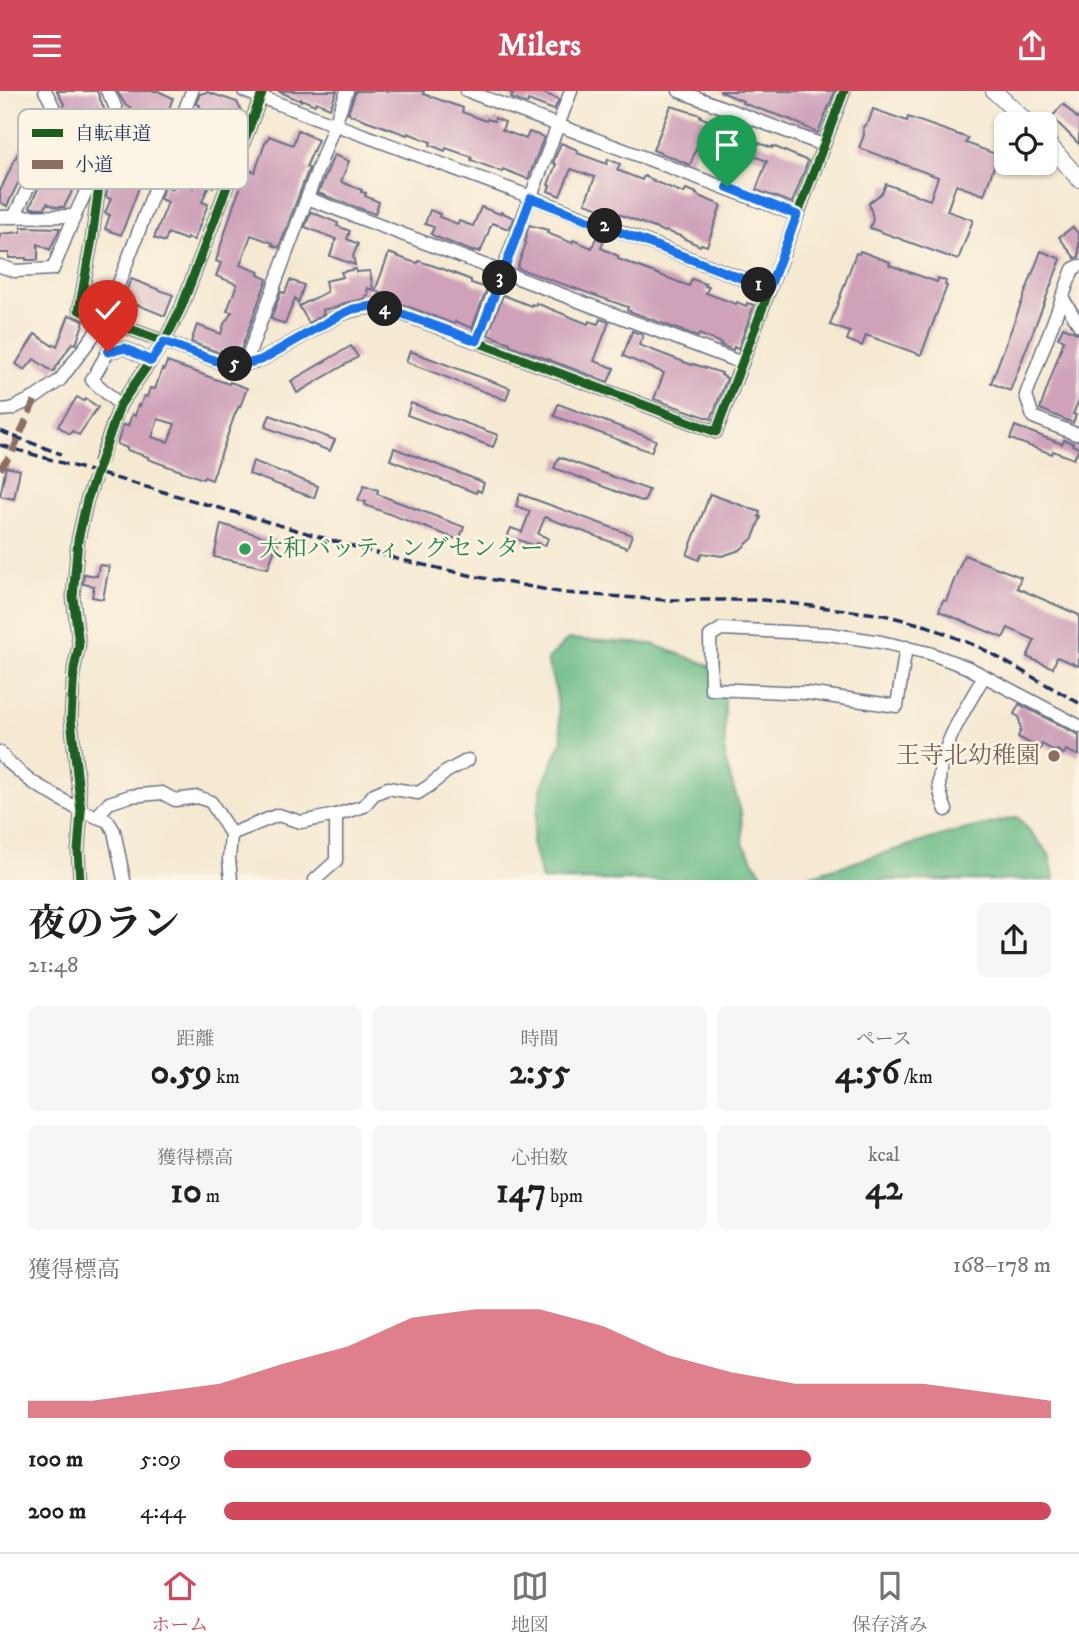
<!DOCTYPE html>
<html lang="ja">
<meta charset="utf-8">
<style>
body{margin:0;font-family:"IM FELL DW Pica","Noto Serif JP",serif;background:#f6f6f6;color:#202124;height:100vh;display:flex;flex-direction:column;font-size:26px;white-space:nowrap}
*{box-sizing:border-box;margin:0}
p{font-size:23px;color:#757577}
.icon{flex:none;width:38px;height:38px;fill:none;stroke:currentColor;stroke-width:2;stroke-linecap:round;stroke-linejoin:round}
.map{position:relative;height:789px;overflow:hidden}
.drawer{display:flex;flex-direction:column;background:#fff;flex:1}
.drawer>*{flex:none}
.tools{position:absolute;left:994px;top:21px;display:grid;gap:14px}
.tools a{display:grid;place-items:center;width:63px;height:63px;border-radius:10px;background:#fff;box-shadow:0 2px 5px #0004;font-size:35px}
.pin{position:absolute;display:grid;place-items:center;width:60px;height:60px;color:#fff;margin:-72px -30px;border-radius:50% 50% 50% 0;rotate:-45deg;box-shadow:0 0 7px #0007}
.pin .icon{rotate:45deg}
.km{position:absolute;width:35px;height:35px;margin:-18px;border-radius:50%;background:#222;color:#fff;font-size:19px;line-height:35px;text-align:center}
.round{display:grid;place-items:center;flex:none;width:74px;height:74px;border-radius:10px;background:#f6f6f6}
.head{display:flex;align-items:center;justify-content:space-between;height:119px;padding:0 28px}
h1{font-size:38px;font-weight:700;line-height:52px}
.figures{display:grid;grid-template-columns:repeat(3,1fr);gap:10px;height:119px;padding:7px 28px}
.figures div{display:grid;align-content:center;border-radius:10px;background:#f6f6f6;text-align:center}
.figures b{font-size:35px;font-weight:700}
.figures small{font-size:19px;font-weight:400}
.figures p{font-size:19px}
.chart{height:196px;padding:14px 28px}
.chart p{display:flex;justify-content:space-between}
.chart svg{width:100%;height:126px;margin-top:7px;fill:#d1495b;opacity:.7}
ul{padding:0 28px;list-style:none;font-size:23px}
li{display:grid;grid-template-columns:112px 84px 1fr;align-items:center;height:52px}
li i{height:18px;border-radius:9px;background:#d1495b}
header{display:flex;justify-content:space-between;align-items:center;height:91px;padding:0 28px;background:#d1495b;color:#fff;font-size:32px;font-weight:700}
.tab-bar{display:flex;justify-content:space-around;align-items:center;height:98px;border-top:2px solid #e0e0e0;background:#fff;font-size:19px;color:#757577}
.tab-bar a{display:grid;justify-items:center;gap:4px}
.tab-bar .on{color:#d1495b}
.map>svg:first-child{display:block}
.forest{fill:#6bbb86;stroke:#437572;stroke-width:2}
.building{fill:#cfa2ba;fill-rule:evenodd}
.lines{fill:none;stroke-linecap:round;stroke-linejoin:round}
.minor-casing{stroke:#677086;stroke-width:15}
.major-casing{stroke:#677086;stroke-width:18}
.minor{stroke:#fff;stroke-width:12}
.major{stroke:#fff;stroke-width:16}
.rail{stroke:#1b2f5e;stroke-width:3.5;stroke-dasharray:10 5;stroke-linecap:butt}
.quiet{stroke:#8d6e63;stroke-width:7;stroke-dasharray:14 7;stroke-linecap:butt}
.cycleway-casing{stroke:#fcf5e5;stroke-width:13}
.cycleway{stroke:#1b5e20;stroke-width:9}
.route-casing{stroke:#fff;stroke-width:14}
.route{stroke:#1a73e8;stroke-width:9}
.leisure-dot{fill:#2e9e5b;stroke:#fcf5e5;stroke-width:2.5}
.education-dot{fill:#8d6e63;stroke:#fcf5e5;stroke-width:2.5}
.labels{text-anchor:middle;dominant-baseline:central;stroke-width:5;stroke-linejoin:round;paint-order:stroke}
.leisure-label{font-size:24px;fill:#27864d;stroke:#fcf5e5;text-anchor:start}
.education-label{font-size:24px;fill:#785e54;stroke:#fcf5e5;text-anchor:end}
.key{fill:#fcf5e5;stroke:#b8babc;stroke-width:2}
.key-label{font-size:19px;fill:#1b2f5e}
</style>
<header><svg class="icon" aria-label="menu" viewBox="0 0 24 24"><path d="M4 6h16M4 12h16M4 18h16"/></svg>Milers<svg class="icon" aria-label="share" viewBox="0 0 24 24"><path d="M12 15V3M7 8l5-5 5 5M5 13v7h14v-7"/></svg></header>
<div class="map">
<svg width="1079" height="789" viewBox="0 0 1079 789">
<rect width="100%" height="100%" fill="#fcf5e5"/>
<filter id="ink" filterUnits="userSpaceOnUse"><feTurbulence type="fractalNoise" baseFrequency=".0143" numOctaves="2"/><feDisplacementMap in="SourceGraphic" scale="14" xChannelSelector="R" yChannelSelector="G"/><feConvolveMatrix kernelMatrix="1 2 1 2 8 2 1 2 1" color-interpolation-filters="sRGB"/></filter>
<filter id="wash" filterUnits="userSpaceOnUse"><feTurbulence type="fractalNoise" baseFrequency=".00686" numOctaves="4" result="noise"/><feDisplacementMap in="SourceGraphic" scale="28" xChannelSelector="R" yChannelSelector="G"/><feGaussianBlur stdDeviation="1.57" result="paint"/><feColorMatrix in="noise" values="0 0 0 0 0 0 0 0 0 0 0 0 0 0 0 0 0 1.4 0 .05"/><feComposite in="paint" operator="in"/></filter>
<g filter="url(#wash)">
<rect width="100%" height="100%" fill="#f5e9d1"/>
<!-- forest -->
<g class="forest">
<path d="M568,548L652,553L709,574L725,601V669L741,721L743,753L766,789H542L532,752L542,695L562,650L556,601L547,569Z"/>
<path d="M1018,726L1049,763L1055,789H796L950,742Z"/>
</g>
<g id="blocks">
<!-- building -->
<g class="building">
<path d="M57,0H97L104,18V26L107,27L87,67L89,68L64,116H56L47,112L45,117H31L30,116L39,95L69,34H65L64,13Z"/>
<path d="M117,0H158L173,7L121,144L105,138L110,124L105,122L111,108L106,106L108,97L113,82L111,81L113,76L111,75L130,16L126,15Z"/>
<path d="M278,0H337L330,17L316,11L315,14L301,8V10Z"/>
<path d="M356,0H424L423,3L463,17L462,21L486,30L487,28L494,30L495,27L505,31L502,39L526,48L529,41L544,46L528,88L503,78L502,81L471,69L472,66L446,57L445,60L430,54L431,51L408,42L407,44L351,24L348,22Z"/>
<path d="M507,0H538L559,8L554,19L528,9L527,13L511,7L513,3Z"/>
<path d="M719,0H835L818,42L789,28L742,12L743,10Z"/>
<path d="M207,1L237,11L241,19L236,34L212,28L210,33L197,28L201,17H199L200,14L196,13L200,3Z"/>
<path d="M1063,13L1079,29V53L1052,26Z"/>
<path d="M671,15L701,24L700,26L728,37L721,55L700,47L690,74L653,59Z"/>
<path d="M873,18L907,30L908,26L968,47L966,52L998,64L984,104L956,94L947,120L973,129L958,169L870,137L873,128L869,112L882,102L886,93L930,109L938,86L859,57L864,44L863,36L869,30Z"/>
<path d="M35,34L44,38L7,115L0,111V100L30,36L34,38Z"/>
<path d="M298,39L318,49L306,76L309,77L279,157L272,154L273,152L251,144L240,174L259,181L258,184L267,188L239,264L221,259L220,262L191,251L197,234L221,243L224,233L232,221L227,220L237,193L216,185L221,172L216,170L234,113L246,83L249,84L250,79L255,81L266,49L267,50L269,45L293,54Z"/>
<path d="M751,49L772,57L773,55L808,70L792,112L756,99L767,70L746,62Z"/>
<path d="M561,52L578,59L577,62L607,73L608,68L620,73L617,79L642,89L644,85L654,89L653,90L684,102L686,98L697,102L696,103L701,106L721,114L707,155L701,153L700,155L683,147V146L666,140L665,141L619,123L618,126L605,121L606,119L585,112L595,86L571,78L560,105L548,100L550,95L548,94L556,73L553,72Z"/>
<path d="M724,60L739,66L732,85L728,83L727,85L716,81Z"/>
<path d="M206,64L223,70L213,96L209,94L202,111L208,113L194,149L187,147L186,149L168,142L165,151L154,147L168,111L160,108L165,95L173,98L176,90L193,97Z"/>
<path d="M334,64L349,70L341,91L362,99L361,101L366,102L365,105L379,111L375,123L318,102Z"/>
<path d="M481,116L500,123L501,121L514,127L509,138L492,132L481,160L480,159L479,161L475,159L474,161L434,145L431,143L434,136L425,133L430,119L440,123L439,126L458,133L459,130L473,135Z"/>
<path d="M311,121L338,132L337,135L350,140L347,148L358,153L353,165L355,174L330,165L336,148L305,136Z"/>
<path d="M529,134L548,139L547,142L572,152L573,149L592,157L596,147L604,150L601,157L618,165V168L689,195L692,188L706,193L705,195L709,196L706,202L736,213L737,211L746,215L747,212L754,214L738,258L734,256L733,259L720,254L721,252L699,243L698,246L627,219L628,216L517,177L526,152L525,151L527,145L526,144Z"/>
<path d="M21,136L60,137L50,159L38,153V169H26V167H9V162H0V143L21,141Z"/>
<path d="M1073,136L1079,144V166L1075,167L1059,146Z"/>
<path d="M860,160L890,171L889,174L937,191L938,187L946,190L945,194L947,195L921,264L866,244L862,255L847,249L850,241L830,234L856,162L859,163Z"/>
<path d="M1041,160L1061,168L1010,300L991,292Z"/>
<path d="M389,162L410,170L418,172L419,170L443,178L471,189V192L487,197L472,237L455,230L454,233L396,211L397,208L375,200Z"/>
<path d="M356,178V181L370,180L373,199L367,197L368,204L365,205V208L344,212V213L336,216L322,219L324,223L309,232L299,215L327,201L325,190L343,186L341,181Z"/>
<path d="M131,188L173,204L165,225L123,208Z"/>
<path d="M290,189L304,194L298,212L295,207L285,233L271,228L281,201L285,202Z"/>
<path d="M503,204L531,215L532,213L536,215V212L588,233L589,230L598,233L600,228L609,231L594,270L614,277L608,291L523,259L510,254V252L488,244Z"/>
<path d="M69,224L84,230L76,253L72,252L53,281L34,268L25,279L16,273L35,243L53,255L54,253L57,255Z"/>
<path d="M1063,236L1079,243V309L1073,323L1076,324L1073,332L1040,318L1064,249L1058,247Z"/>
<path d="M632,240L643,244L639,254L692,274L693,273L722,282L721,284L727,287L711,328L654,308L664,282L623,265Z"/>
<path d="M351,255L358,266L297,302L291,290Z"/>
<path d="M410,260L510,297L506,309L406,271Z"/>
<path d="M167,271L229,293L230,291L247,297L240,316L239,315L235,323L212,389L204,386L203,388L148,368V366L127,359V357L117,353L123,334L128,335L132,323L135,325L138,314L140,315L144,305L147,306L150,297L155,298L162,278L164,279ZM158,328L175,333L168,351L152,346Z"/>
<path d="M77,306L84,310L86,308L98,316L79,344L72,340L70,343L58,335Z"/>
<path d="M411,312L498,344L493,356L407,324Z"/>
<path d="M558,313L656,349L651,361L554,325Z"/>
<path d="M270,324L335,349L330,360L265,336Z"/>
<path d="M1015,335L1062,353L1064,349L1073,352L1072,354L1079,357L1074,368L1053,360L1052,363L1010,348Z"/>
<path d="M394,357L480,390L484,392L481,401L477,399L476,402L390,369Z"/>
<path d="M559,366L649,399L644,411L554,377Z"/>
<path d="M253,370L318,395L314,407L249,383Z"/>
<path d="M6,376L20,379L14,408L0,405Z"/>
<path d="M364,394L378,399L377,403L385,406L464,436L459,449L365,414L366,411L358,409Z"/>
<path d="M520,403L632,444L627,457L545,426L538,443L548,447L545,455L536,452L535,455L516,448L513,456L504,453L511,437L522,441L530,420L516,415Z"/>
<path d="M710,403L760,421L759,426H761L753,447L740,459L722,465L702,462L699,469L687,464Z"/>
<path d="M221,433L278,450L268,477L214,466Z"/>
<path d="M964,464L1021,486L1017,497L1079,524V575L1057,566L1053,577L1027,566L1035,549L1008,537L1003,547L939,520L943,509L946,510Z"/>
<path d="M99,474L109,475L103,508L92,506L94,495L83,493L84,483L97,485Z"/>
<path d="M1019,613L1079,644V665L1066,659L1064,663L1057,659L1056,661L1042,653L1040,658L1018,646L1021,639L1019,626L1014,623Z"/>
</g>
</g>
</g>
<g filter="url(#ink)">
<use href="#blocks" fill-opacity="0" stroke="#677086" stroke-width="2"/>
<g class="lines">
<!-- minor casing -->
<g class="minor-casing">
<g id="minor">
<path d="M244,0L531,106L769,198"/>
<path d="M467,0L797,124"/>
<path d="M679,0L823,54"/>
<path d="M103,65L92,148L79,219L219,271L230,273H245L261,269L340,224C357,217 371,215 389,218L716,341L844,0"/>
<path d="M307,107L742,272"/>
<path d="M0,126L75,125"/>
<path d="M14,126L56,38C57,23 53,13 45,0"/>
<path d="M0,175L15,180L53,178C61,159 68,140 76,122C85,101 118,40 116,20C115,13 111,6 107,0"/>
<path d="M1079,175L1073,178L1026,304L1033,326L1076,343L1079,342"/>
<path d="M1062,206L1079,234"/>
<path d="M476,250L571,0"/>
<path d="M245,273L347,0"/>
<path d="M120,314L92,289L108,261L125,257L151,270"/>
<path d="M0,319L11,318L36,306L60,289L105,229L192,0"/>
<path d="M100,370L120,314L164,251L182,215L263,0"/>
<path d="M906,556L897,615L807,602L711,598L710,545L721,538L829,543L881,551L929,562L969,577L1079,635"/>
<path d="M0,661L7,670L32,691L81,720L108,730L114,740L124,789"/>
<path d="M946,719C943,711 939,702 939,692C939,656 967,616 984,585"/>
<path d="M97,725L109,712L130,705L162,702L175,709L198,706L211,711L231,743L278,724L301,731L336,724L364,715L374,703L388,697L418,702L429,695L446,681L468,669"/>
<path d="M231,743L229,768L231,789"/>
<path d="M80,789L78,760L81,720L71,628L74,578L79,554L73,506L78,449L87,409L94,389"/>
<path d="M315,789L336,770V724"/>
</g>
</g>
<!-- major casing -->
<g class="major-casing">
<g id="major">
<path d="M994,0L1029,33"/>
<path d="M1045,49L1079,88"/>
</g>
</g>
<!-- minor -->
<use href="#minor" class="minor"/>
<!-- major -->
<use href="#major" class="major"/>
<!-- rail -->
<g class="rail">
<path d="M0,340L61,363"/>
<path d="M0,354L397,468L478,486L564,502L666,509H764L884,524L927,535L981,557L1079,612"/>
</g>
<!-- quiet -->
<path class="quiet" d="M0,378L12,362L36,306"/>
<!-- cycleway casing -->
<g class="cycleway-casing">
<g id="cycleway">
<path d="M103,65L92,148L79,219L219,271L230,273H245L261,269L340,224C357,217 371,215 389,218L716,341L844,0"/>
<path d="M80,789L78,760L81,720L71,628L74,578L79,554L73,506L78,449L87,409L120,314L164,251L182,215L263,0"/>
</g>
</g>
<!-- cycleway -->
<use href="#cycleway" class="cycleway"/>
</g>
</g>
<g class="lines" filter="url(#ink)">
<!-- route casing -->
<g class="route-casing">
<path id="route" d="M108,261L125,257L151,270L164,251L219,271L230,273H245L261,269L340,224L353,218L372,215L389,218L477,250L531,107L769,198L797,124L727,96"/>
</g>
<!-- route -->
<use href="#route" class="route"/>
</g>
<!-- markers -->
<circle class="leisure-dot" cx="245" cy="458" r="7"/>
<circle class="education-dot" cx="1054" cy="665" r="7"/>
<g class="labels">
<!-- leisure labels -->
<g class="leisure-label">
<text x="259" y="458">大和バッティングセンター</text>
</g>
<!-- education labels -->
<g class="education-label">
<text x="1040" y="665">王寺北幼稚園</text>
</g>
</g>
<!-- legend -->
<rect x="18" y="18" width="230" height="80" rx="10" class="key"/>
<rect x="32" y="38" width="31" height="8" fill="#1b5e20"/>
<rect x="32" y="69" width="31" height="9" fill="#8d6e63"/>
<g class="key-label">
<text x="75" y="49">自転車道</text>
<text x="75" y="80">小道</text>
</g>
</svg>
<div class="tools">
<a><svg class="icon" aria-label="locate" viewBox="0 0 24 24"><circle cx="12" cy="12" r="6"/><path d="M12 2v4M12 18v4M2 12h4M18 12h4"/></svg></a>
</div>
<div class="pin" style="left:727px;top:96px;background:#1e9e55"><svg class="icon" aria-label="arrive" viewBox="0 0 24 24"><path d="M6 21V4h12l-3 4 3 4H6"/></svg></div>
<div class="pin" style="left:108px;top:261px;background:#d93025"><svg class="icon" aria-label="check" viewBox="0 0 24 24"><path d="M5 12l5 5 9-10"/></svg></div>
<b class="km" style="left:759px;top:194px">1</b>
<b class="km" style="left:605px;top:135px">2</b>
<b class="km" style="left:500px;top:187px">3</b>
<b class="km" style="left:385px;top:218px">4</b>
<b class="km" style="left:235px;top:273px">5</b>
</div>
<section class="drawer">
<div class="head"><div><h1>夜のラン</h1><p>21:48</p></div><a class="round"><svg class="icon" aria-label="share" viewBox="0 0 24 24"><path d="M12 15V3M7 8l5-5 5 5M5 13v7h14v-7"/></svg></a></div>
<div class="figures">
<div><p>距離</p><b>0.59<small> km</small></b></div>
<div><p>時間</p><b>2:55</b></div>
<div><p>ペース</p><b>4:56<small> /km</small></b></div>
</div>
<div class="figures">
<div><p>獲得標高</p><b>10<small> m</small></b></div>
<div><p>心拍数</p><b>147<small> bpm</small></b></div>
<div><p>kcal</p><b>42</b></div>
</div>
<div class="chart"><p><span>獲得標高</span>168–178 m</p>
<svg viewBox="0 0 160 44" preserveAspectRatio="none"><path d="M0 44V38L10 38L20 35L30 32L40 25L50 19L60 9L70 6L80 6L90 12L100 22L110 28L120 32L130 32L140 32L150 35L160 38V44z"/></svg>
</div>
<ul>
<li><b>100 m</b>5:09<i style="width:71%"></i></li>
<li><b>200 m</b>4:44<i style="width:100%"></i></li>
</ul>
</section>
<nav class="tab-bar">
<a class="on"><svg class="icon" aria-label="home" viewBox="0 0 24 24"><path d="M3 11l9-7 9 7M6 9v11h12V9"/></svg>ホーム</a>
<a><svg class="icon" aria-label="map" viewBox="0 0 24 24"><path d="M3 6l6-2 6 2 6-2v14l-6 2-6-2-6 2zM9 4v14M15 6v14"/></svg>地図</a>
<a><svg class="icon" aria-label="saved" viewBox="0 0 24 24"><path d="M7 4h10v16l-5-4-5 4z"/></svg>保存済み</a>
</nav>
